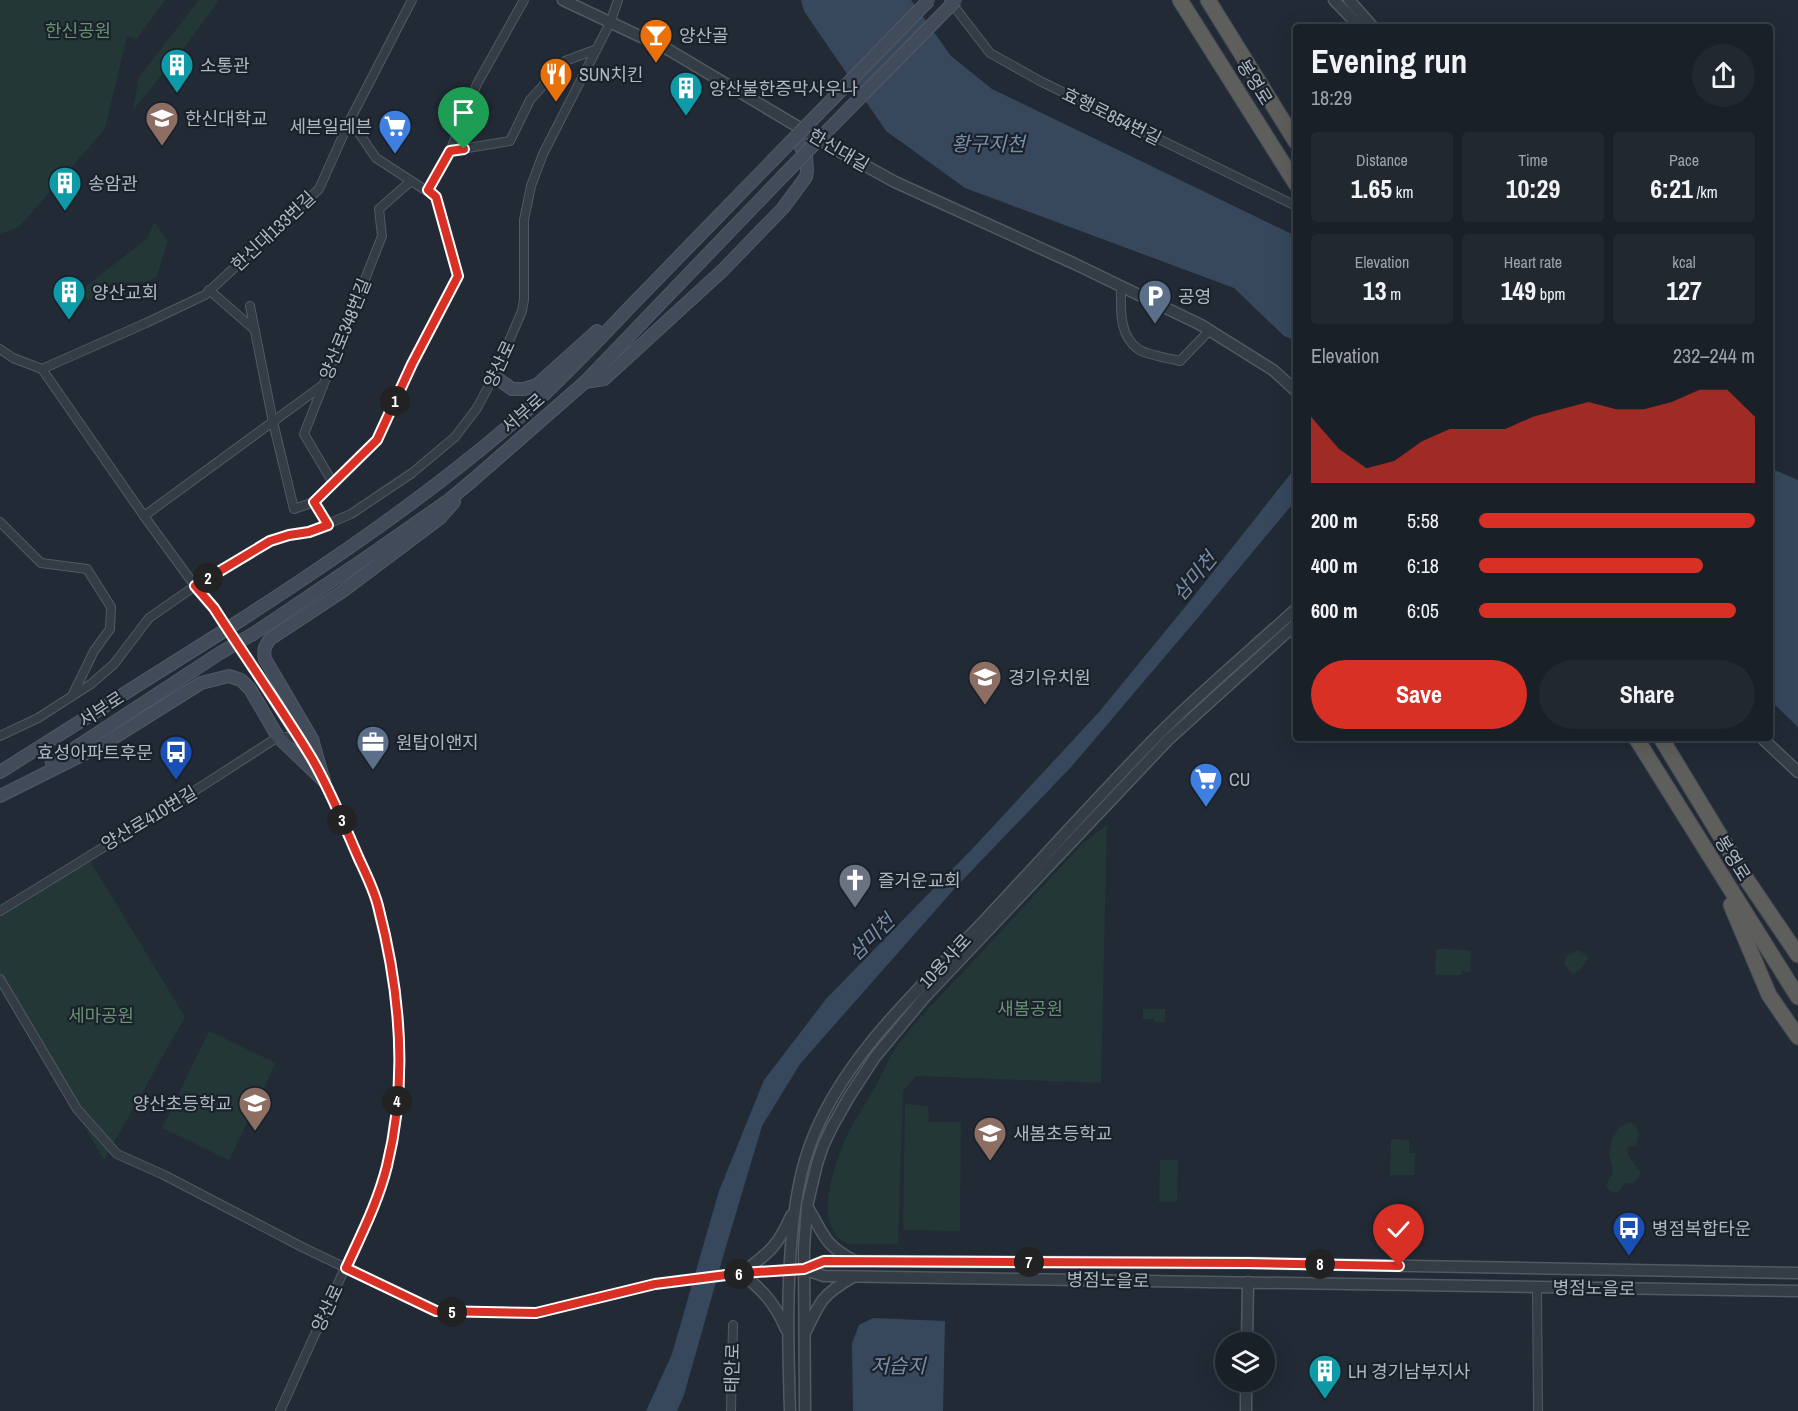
<!DOCTYPE html>
<meta charset="utf-8">
<style>
body{margin:0;font-family:"Archivo Narrow","Noto Sans KR",sans-serif;background:#222830;color:#f1f3f6;height:100vh;display:flex;flex-direction:column;font-size:22px;white-space:nowrap}
*{box-sizing:border-box;margin:0}
p{font-size:20px;color:#9fa3a8}
.icon{flex:none;width:33px;height:33px;fill:none;stroke:currentColor;stroke-width:2;stroke-linecap:round;stroke-linejoin:round}
.map{position:relative;flex:1;overflow:hidden}
.sheet{position:absolute;left:1293px;top:24px;width:480px;height:717px;display:flex;flex-direction:column;background:#192028;border-radius:6px;box-shadow:0 6px 24px #0002,0 0 0 2px #373e45}
.sheet>*{flex:none}
.buttons{position:absolute;left:1215px;top:1332px;display:grid;gap:12px}
.buttons a{display:grid;place-items:center;width:60px;height:60px;border-radius:50%;background:#192028;box-shadow:0 6px 24px #0002,0 0 0 2px #373e45;font-size:30px}
.pin{position:absolute;display:grid;place-items:center;width:51px;height:51px;color:#fff;margin:-62px -26px;border-radius:50% 50% 50% 0;rotate:-45deg;box-shadow:0 0 6px #0007}
.pin .icon{rotate:45deg}
.km{position:absolute;width:30px;height:30px;margin:-15px;border-radius:50%;background:#222;color:#fff;font-size:16px;line-height:30px;text-align:center}
.round{display:grid;place-items:center;flex:none;width:63px;height:63px;border-radius:32px;background:#222830}
.head{display:flex;align-items:center;justify-content:space-between;height:102px;padding:0 18px}
h1{font-size:33px;font-weight:700;line-height:45px}
.stats{display:grid;grid-template-columns:repeat(3,1fr);gap:9px;height:102px;padding:6px 18px}
.stats div{display:grid;align-content:center;border-radius:6px;background:#222830;text-align:center}
.stats b{font-size:26px;font-weight:700}
.stats small{font-size:16px;font-weight:400}
.stats p{font-size:16px}
.chart{height:168px;padding:12px 18px}
.chart p{display:flex;justify-content:space-between}
.chart svg{width:100%;height:108px;margin-top:6px;fill:#d93025;opacity:.7}
.button{display:flex;gap:12px;margin-top:auto;padding:12px 18px}
.button a{flex:1;height:69px;border-radius:36px;background:#d93025;color:#fff;font-size:24px;font-weight:700;line-height:69px;text-align:center}
.button a+a{background:#222830;color:#f1f3f6}
ul{padding:0 18px;list-style:none;font-size:20px}
li{display:grid;grid-template-columns:96px 72px 1fr;align-items:center;height:45px}
li i{height:15px;border-radius:8px;background:#d93025}
.map>svg:first-child{display:block}
.green{fill:#243737}
.water{fill:#37485d}
.lines{fill:none;stroke-linecap:round;stroke-linejoin:round}
.minor-casing{stroke:#515a64;stroke-width:10}
.tertiary-casing{stroke:#515a64;stroke-width:13}
.secondary-casing{stroke:#515a64;stroke-width:14}
.trunk-casing{stroke:#3f4750;stroke-width:17}
.minor{stroke:#343c46;stroke-width:8}
.tertiary{stroke:#343c46;stroke-width:10}
.secondary{stroke:#424b59;stroke-width:12}
.trunk{stroke:#5e5e5c;stroke-width:15}
.secondary-bridge-casing{stroke:#515a64;stroke-width:14;stroke-linecap:butt}
.secondary-bridge{stroke:#424b59;stroke-width:12}
.route-casing{stroke:#fff;stroke-width:12}
.route{stroke:#d93025;stroke-width:8}
.labels{text-anchor:middle;dominant-baseline:central;stroke-width:4.5;stroke-linejoin:round;paint-order:stroke}
.park-label{font-size:18px;fill:#679170;stroke:#1a212a}
.poi-label{font-size:18px;fill:#aeb7c3;stroke:#1a212a;text-anchor:start}
.street-label{font-size:18px;fill:#aeb7c3;stroke:#1a212a}
.water-label{font-size:20px;font-style:italic;fill:#788eaa;stroke:#1a212a}
</style>
<div class="map">
<svg width="1798" height="1411" viewBox="0 0 1798 1411">
<rect width="100%" height="100%" fill="#212a35"/>
<!-- green -->
<g class="green">
<path d="M0,0H165L136,40L127,36L105,129L19,227L0,234Z"/>
<path d="M199,0H219L190,40L133,110L139,77Z"/>
<path d="M154,222L168,241L157,276L147,282L112,283L88,301L81,290L148,238Z"/>
<path d="M1107,825L1101,1083L916,1076L903,1091L898,1244H848C831,1238 827,1217 828,1202C833,1155 850,1128 874,1089C883,1074 888,1059 898,1045C918,1018 942,994 965,970C1005,927 1044,885 1083,843Z"/>
<path d="M87,856L185,1017L104,1160L0,980V911Z"/>
<path d="M1436,949L1471,950L1470,972L1462,971V975H1435Z"/>
<path d="M1579,950L1588,957V959L1584,963L1585,965L1573,975L1565,965L1566,956Z"/>
<path d="M1143,1009H1165V1022H1155L1154,1019H1143Z"/>
<path d="M209,1031L276,1063L229,1160L162,1128Z"/>
<path d="M905,1104L928,1106L929,1122H961L960,1231L903,1230Z"/>
<path d="M1630,1122L1636,1126L1639,1134L1636,1146L1628,1147C1625,1158 1637,1164 1641,1173C1636,1181 1635,1185 1624,1183C1621,1189 1620,1193 1612,1192L1608,1189L1606,1185L1613,1172L1609,1154L1612,1139L1620,1127Z"/>
<path d="M1391,1139L1409,1140V1153H1415L1414,1175H1390Z"/>
<path d="M1160,1160H1178L1177,1202H1159Z"/>
</g>
<!-- water -->
<g class="water">
<path d="M801,0H911L951,56L992,89L1296,236V341L1284,336L1234,288L965,188L886,131L804,11Z"/>
<path d="M1296,467V500L1196,620L1072,766L956,887L800,1064L762,1126L725,1250L684,1395L677,1411H646L672,1354L719,1191L764,1080L826,999L973,848L1099,712L1190,601Z"/>
<path d="M1770,468L1798,480V727L1770,700Z"/>
<path d="M873,1318L945,1321L943,1411H853L852,1343L859,1325Z"/>
</g>
<g class="lines">
<!-- minor casing -->
<g class="minor-casing">
<g id="minor">
<path d="M949,0L990,53L1040,81L1296,206"/>
<path d="M450,151L510,141L530,100L565,61L597,49"/>
<path d="M428,190L450,151L477,84L524,0"/>
<path d="M1121,286C1121,308 1118,334 1138,349C1146,355 1169,358 1180,361L1210,330"/>
<path d="M209,290L255,330"/>
<path d="M250,306L273,422L294,509L314,502"/>
<path d="M0,349L13,358L42,369"/>
<path d="M333,483L304,434L382,236L379,209L411,181"/>
<path d="M144,516L323,385"/>
<path d="M0,522L41,563L87,569L111,607L110,629L94,651L72,696"/>
<path d="M328,525L314,502L377,440L412,364L458,276L436,197L376,158L350,120"/>
<path d="M0,736L38,718L91,684L114,664L149,618L195,586L270,541L289,535L309,532L351,514L412,473L455,437L477,408L494,376L522,311L524,299V220L531,186L543,154L610,23L618,0"/>
<path d="M315,766L214,608L195,586L144,516L42,369L146,323L205,295L319,189L350,120L412,0"/>
<path d="M0,911L185,797L278,737H287L300,741"/>
<path d="M0,979L77,1109L117,1154L164,1175L302,1247L436,1311L536,1313L655,1284L742,1273L804,1269"/>
<path d="M1537,1287L1538,1411"/>
<path d="M280,1411L376,1200L387,1167L394,1131L400,1075L398,1024L393,976L378,903L322,777"/>
<path d="M731,1411L733,1325"/>
</g>
</g>
<!-- tertiary casing -->
<g class="tertiary-casing">
<g id="tertiary">
<path d="M563,0L669,50L837,150L895,182L1073,263L1201,325L1273,370L1296,391"/>
<path d="M1334,0L1360,27"/>
<path d="M1349,0L1373,27"/>
<path d="M1762,738L1798,772"/>
<path d="M807,1206C824,1234 823,1244 853,1260"/>
<path d="M804,1269L824,1261L1248,1263L1798,1273"/>
<path d="M804,1269L824,1276L1798,1291"/>
<path d="M786,1329C774,1302 764,1292 742,1273C768,1253 777,1248 791,1216"/>
<path d="M806,1331C820,1301 823,1294 853,1277"/>
<path d="M1247,1342L1248,1282"/>
<path d="M790,1411C788,1346 786,1281 794,1216C797,1193 801,1170 809,1148C840,1059 921,987 985,920C1043,858 1100,794 1159,734C1203,690 1251,650 1296,609"/>
<path d="M805,1411L804,1248L807,1206L817,1164L823,1146L832,1127L849,1097L875,1057L924,998L1168,740L1296,624"/>
<path d="M1246,1411V1382"/>
</g>
</g>
<!-- secondary casing -->
<g class="secondary-casing">
<g id="secondary">
<path d="M494,376L512,389H524L537,385L597,331"/>
<path d="M585,382L604,379L723,270L783,208L806,177L807,171L806,156L797,141L804,130"/>
<path d="M244,618C344,553 443,485 533,405C566,374 598,341 629,308C677,259 724,210 772,161"/>
<path d="M253,634L363,560L449,500L473,480L585,382L782,177"/>
<path d="M52,763L220,653"/>
<path d="M0,772L211,639"/>
<path d="M324,781L312,739L265,659C263,650 265,646 270,639L343,591L440,518L454,502"/>
<path d="M0,796L102,745L201,683L229,676L241,680L250,689L278,737L324,781"/>
</g>
</g>
<!-- trunk casing -->
<g class="trunk-casing">
<g id="trunk">
<path d="M1180,0L1296,184"/>
<path d="M1208,0L1296,142"/>
<path d="M1636,738L1798,997"/>
<path d="M1661,738L1747,880L1798,955"/>
<path d="M1731,905L1769,995L1798,1037"/>
</g>
</g>
<!-- minor -->
<use href="#minor" class="minor"/>
<!-- tertiary -->
<use href="#tertiary" class="tertiary"/>
<!-- secondary -->
<use href="#secondary" class="secondary"/>
<!-- trunk -->
<use href="#trunk" class="trunk"/>
<!-- secondary-bridge casing -->
<g class="secondary-bridge-casing">
<g id="secondary-bridge">
<path d="M772,161L929,0"/>
<path d="M782,177L956,0"/>
<path d="M211,639L244,618"/>
<path d="M220,653L253,634"/>
</g>
</g>
<!-- secondary-bridge -->
<use href="#secondary-bridge" class="secondary-bridge"/>
</g>
<g class="lines">
<!-- route casing -->
<g class="route-casing">
<path id="route" d="M464,149L450,151L428,190L436,197L458,276L412,364L377,440L314,502L328,525L309,532L289,535L270,541L195,586L214,608C246,658 280,706 311,757C330,789 344,825 359,859C366,874 374,890 378,906C400,990 408,1081 387,1166C378,1202 361,1235 346,1268L436,1311L536,1313L655,1284L742,1273L804,1269L824,1261L1248,1263L1399,1266"/>
</g>
<!-- route -->
<use href="#route" class="route"/>
</g>
<!-- icons -->
<defs>
<g id="bar-pin" transform="scale(1.725)"><path d="M0 17L-7.5 6A9.5 9.5 0 1 1 7.5 6Z" fill="#e8710a" stroke="#1a212a"/><path d="M-6-5H6L.8 .8V4.5H3.5V6h-7V4.5H-.8V.8Z" fill="#fff"/></g>
<g id="building-pin" transform="scale(1.725)"><path d="M0 17L-7.5 6A9.5 9.5 0 1 1 7.5 6Z" fill="#0f9aa8" stroke="#1a212a"/><path d="M-4-6H4V6H1V3H-1V6H-4ZM-2.5-4.3h1.7v1.8h-1.7ZM.8-4.3h1.7v1.8H.8ZM-2.5-1h1.7V.8h-1.7ZM.8-1h1.7V.8H.8Z" fill="#fff"/></g>
<g id="restaurant-pin" transform="scale(1.725)"><path d="M0 17L-7.5 6A9.5 9.5 0 1 1 7.5 6Z" fill="#e8710a" stroke="#1a212a"/><path d="M-5-6h1v4h1v-4h1v4h1v-4h1v5L-1.5 .5V6h-2V.5L-5-1ZM5-6V6H3V1.5H1.5Q1.5-4 5-6Z" fill="#fff"/></g>
<g id="university-pin" transform="scale(1.725)"><path d="M0 17L-7.5 6A9.5 9.5 0 1 1 7.5 6Z" fill="#8d6e63" stroke="#1a212a"/><path d="M0-5L7-2L0 1L-7-2ZM-4 1L0 2.5L4 1V4Q0 6-4 4Z" fill="#fff"/></g>
<g id="supermarket-pin" transform="scale(1.725)"><path d="M0 17L-7.5 6A9.5 9.5 0 1 1 7.5 6Z" fill="#3f7fe0" stroke="#1a212a"/><path d="M-6-5.5h2.5l.6 2H6L4.5 2H-2.5L-4.4-4H-6ZM-1.5 3.2a1.3 1.3 0 1 0 .1 0ZM3 3.2a1.3 1.3 0 1 0 .1 0Z" fill="#fff"/></g>
<g id="parking-pin" transform="scale(1.725)"><path d="M0 17L-7.5 6A9.5 9.5 0 1 1 7.5 6Z" fill="#5c6f8a" stroke="#1a212a"/><path d="M-3.5-5.5H1a3.5 3.5 0 0 1 0 7H-1V5.5H-3.5ZM-1-3.4V-.6H.8a1.4 1.4 0 0 0 0-2.8Z" fill="#fff"/></g>
<g id="school-pin" transform="scale(1.725)"><path d="M0 17L-7.5 6A9.5 9.5 0 1 1 7.5 6Z" fill="#8d6e63" stroke="#1a212a"/><path d="M0-5L7-2L0 1L-7-2ZM-4 1L0 2.5L4 1V4Q0 6-4 4Z" fill="#fff"/></g>
<g id="office-pin" transform="scale(1.725)"><path d="M0 17L-7.5 6A9.5 9.5 0 1 1 7.5 6Z" fill="#5c6f8a" stroke="#1a212a"/><path d="M-6-3h4V-5.5h4V-3h4V5H-6ZM-1-4.5V-3h2v-1.5ZM-6 0V1H6V0Z" fill="#fff"/></g>
<g id="bus-pin" transform="scale(1.725)"><path d="M0 17L-7.5 6A9.5 9.5 0 1 1 7.5 6Z" fill="#1a4fb4" stroke="#1a212a"/><path d="M-5-6H5V4H4V6H2V4H-2V6H-4V4H-5ZM-3.5-4V0h7V-4ZM-3.5 1.2v1.5H-2V1.2ZM2 1.2v1.5H3.5V1.2Z" fill="#fff"/></g>
<g id="church-pin" transform="scale(1.725)"><path d="M0 17L-7.5 6A9.5 9.5 0 1 1 7.5 6Z" fill="#6b7280" stroke="#1a212a"/><path d="M-1.2-6h2.4v3.5h3.3v2.4h-3.3V6h-2.4V-.1h-3.3v-2.4h3.3Z" fill="#fff"/></g>
</defs>
<g fill-rule="evenodd">
<use href="#bar-pin" x="656" y="35"/>
<use href="#building-pin" x="177" y="65"/>
<use href="#restaurant-pin" x="556" y="74"/>
<use href="#building-pin" x="686" y="88"/>
<use href="#university-pin" x="162" y="118"/>
<use href="#supermarket-pin" x="395" y="126"/>
<use href="#building-pin" x="65" y="183"/>
<use href="#building-pin" x="69" y="292"/>
<use href="#parking-pin" x="1155" y="296"/>
<use href="#school-pin" x="985" y="677"/>
<use href="#office-pin" x="373" y="742"/>
<use href="#bus-pin" x="176" y="752"/>
<use href="#supermarket-pin" x="1206" y="779"/>
<use href="#church-pin" x="855" y="880"/>
<use href="#school-pin" x="255" y="1103"/>
<use href="#school-pin" x="990" y="1133"/>
<use href="#bus-pin" x="1629" y="1228"/>
<use href="#building-pin" x="1325" y="1371"/>
</g>
<g class="labels">
<!-- park labels -->
<g class="park-label">
<text x="78" y="30">한신공원</text>
<text x="1030" y="1008">새봄공원</text>
<text x="101" y="1015">세마공원</text>
</g>
<!-- poi labels -->
<g class="poi-label">
<text x="679" y="35">양산골</text>
<text x="200" y="65">소통관</text>
<text x="579" y="74">SUN치킨</text>
<text x="709" y="88">양산불한증막사우나</text>
<text x="185" y="118">한신대학교</text>
<text x="372" y="126" text-anchor="end">세븐일레븐</text>
<text x="88" y="183">송암관</text>
<text x="92" y="292">양산교회</text>
<text x="1178" y="296">공영</text>
<text x="1008" y="677">경기유치원</text>
<text x="396" y="742">원탑이앤지</text>
<text x="153" y="752" text-anchor="end">효성아파트후문</text>
<text x="1229" y="779">CU</text>
<text x="878" y="880">즐거운교회</text>
<text x="232" y="1103" text-anchor="end">양산초등학교</text>
<text x="1013" y="1133">새봄초등학교</text>
<text x="1652" y="1228">병점복합타운</text>
<text x="1348" y="1371">LH 경기남부지사</text>
</g>
<!-- street labels -->
<g class="street-label">
<text transform="translate(1255 82) rotate(58)">봉영로</text>
<text transform="translate(1112 116) rotate(26)">효행로854번길</text>
<text transform="translate(839 150) rotate(30)">한신대길</text>
<text transform="translate(273 231) rotate(-43)">한신대133번길</text>
<text transform="translate(345 329) rotate(-68)">양산로348번길</text>
<text transform="translate(499 364) rotate(-65)">양산로</text>
<text transform="translate(523 413) rotate(-41)">서부로</text>
<text transform="translate(101 709) rotate(-33)">서부로</text>
<text transform="translate(149 818) rotate(-31)">양산로410번길</text>
<text transform="translate(1733 858) rotate(58)">봉영로</text>
<text transform="translate(945 961) rotate(-47)">10용사로</text>
<text transform="translate(1108 1280) rotate(1)">병점노을로</text>
<text transform="translate(1594 1288) rotate(1)">병점노을로</text>
<text transform="translate(327 1308) rotate(-65)">양산로</text>
<text transform="translate(732 1368) rotate(-89)">태안로</text>
</g>
<!-- water labels -->
<g class="water-label">
<text x="988" y="143">황구지천</text>
<text transform="translate(1194 576) rotate(-50)">삼미천</text>
<text transform="translate(871 937) rotate(-45)">삼미천</text>
<text x="898" y="1365">저습지</text>
</g>
</g>
</svg>
<div class="buttons">
<a><svg class="icon" aria-label="layers" viewBox="0 0 24 24"><path d="M12 4l9 5-9 5-9-5zM3 14l9 5 9-5"/></svg></a>
</div>
<div class="pin" style="left:464px;top:149px;background:#1e9e55"><svg class="icon" aria-label="arrive" viewBox="0 0 24 24"><path d="M6 21V4h12l-3 4 3 4H6"/></svg></div>
<div class="pin" style="left:1399px;top:1266px;background:#d93025"><svg class="icon" aria-label="check" viewBox="0 0 24 24"><path d="M5 12l5 5 9-10"/></svg></div>
<b class="km" style="left:395px;top:401px">1</b>
<b class="km" style="left:208px;top:578px">2</b>
<b class="km" style="left:342px;top:820px">3</b>
<b class="km" style="left:397px;top:1101px">4</b>
<b class="km" style="left:452px;top:1312px">5</b>
<b class="km" style="left:739px;top:1274px">6</b>
<b class="km" style="left:1029px;top:1262px">7</b>
<b class="km" style="left:1320px;top:1264px">8</b>
<section class="sheet">
<div class="head"><div><h1>Evening run</h1><p>18:29</p></div><a class="round"><svg class="icon" aria-label="share" viewBox="0 0 24 24"><path d="M12 15V3M7 8l5-5 5 5M5 13v7h14v-7"/></svg></a></div>
<div class="stats">
<div><p>Distance</p><b>1.65<small> km</small></b></div>
<div><p>Time</p><b>10:29</b></div>
<div><p>Pace</p><b>6:21<small> /km</small></b></div>
</div>
<div class="stats">
<div><p>Elevation</p><b>13<small> m</small></b></div>
<div><p>Heart rate</p><b>149<small> bpm</small></b></div>
<div><p>kcal</p><b>127</b></div>
</div>
<div class="chart"><p><span>Elevation</span>232–244 m</p>
<svg viewBox="0 0 160 44" preserveAspectRatio="none"><path d="M0 44V17L10 30L20 38L30 35L40 27L50 22L60 22L70 22L80 17L90 14L100 11L110 14L120 14L130 11L140 6L150 6L160 17V44z"/></svg>
</div>
<ul>
<li><b>200 m</b>5:58<i style="width:100%"></i></li>
<li><b>400 m</b>6:18<i style="width:81%"></i></li>
<li><b>600 m</b>6:05<i style="width:93%"></i></li>
</ul>
<div class="button"><a>Save</a><a>Share</a></div>
</section>
</div>
